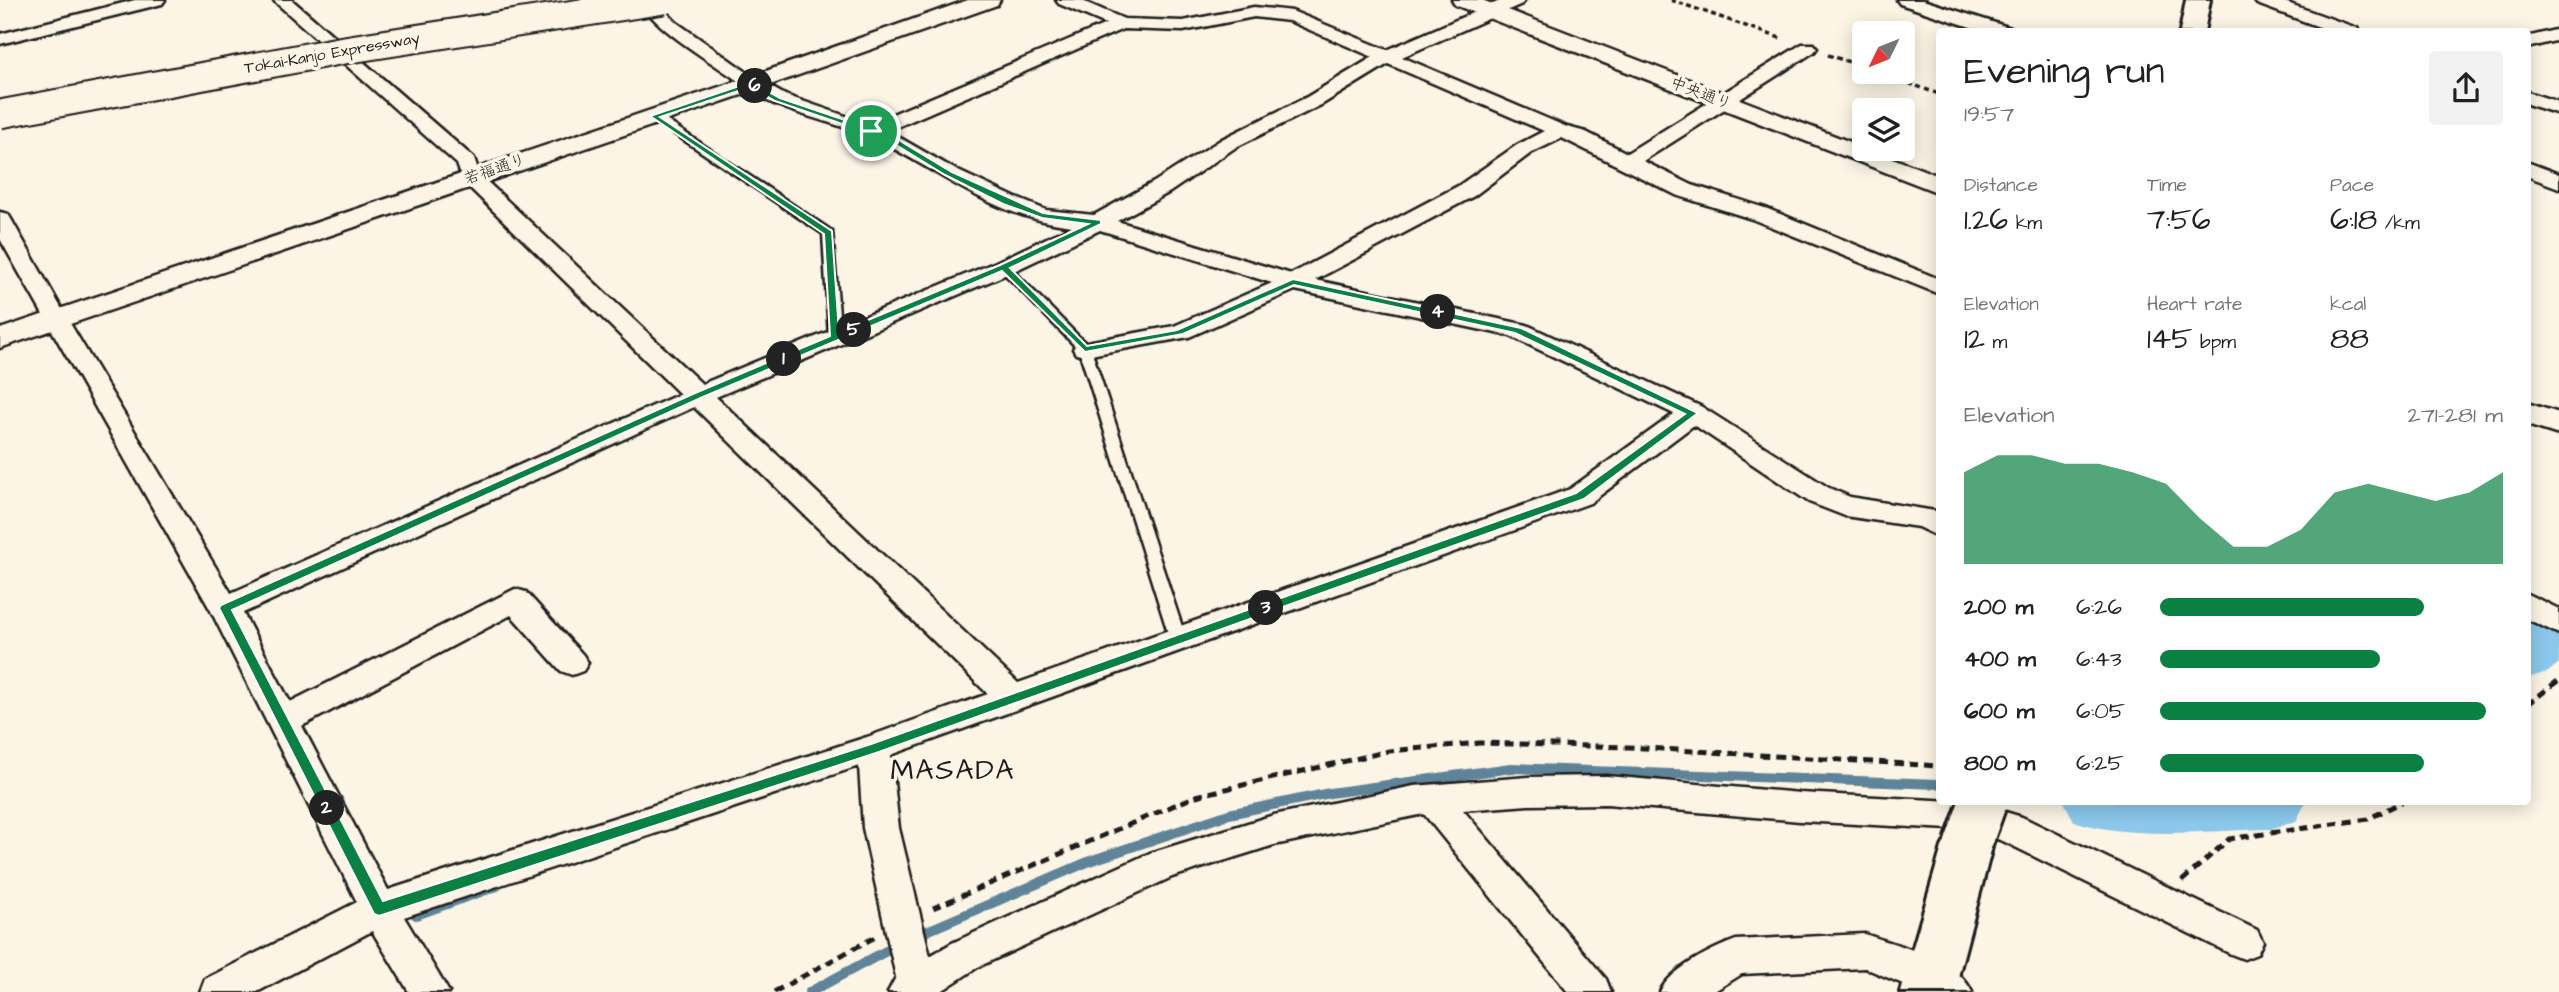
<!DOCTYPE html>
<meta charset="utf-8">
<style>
body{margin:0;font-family:"Architects Daughter","Klee One",sans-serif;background:#f2f2f2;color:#202124;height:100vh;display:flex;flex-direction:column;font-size:26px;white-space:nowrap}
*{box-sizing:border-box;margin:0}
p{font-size:23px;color:#757577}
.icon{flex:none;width:38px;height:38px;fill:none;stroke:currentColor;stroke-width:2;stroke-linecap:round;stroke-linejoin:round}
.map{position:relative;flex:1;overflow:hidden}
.side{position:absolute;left:1936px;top:28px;width:595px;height:777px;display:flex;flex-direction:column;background:#fff;border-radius:7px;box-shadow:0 4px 18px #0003}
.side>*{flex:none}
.needle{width:46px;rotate:227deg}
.buttons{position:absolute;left:1852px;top:21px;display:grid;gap:14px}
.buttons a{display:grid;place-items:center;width:63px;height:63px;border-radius:7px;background:#fff;box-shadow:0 4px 18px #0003;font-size:35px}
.pin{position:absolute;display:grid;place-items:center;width:60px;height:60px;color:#fff;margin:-30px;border:4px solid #fff;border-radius:50%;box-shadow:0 2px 7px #0007}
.km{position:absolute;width:35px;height:35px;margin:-18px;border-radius:50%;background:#222;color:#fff;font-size:19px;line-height:35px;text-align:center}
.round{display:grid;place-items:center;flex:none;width:74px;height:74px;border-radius:7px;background:#f2f2f2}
.summary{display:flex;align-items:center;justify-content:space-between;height:119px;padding:0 28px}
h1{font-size:38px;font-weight:600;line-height:52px}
.figures{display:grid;grid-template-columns:repeat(3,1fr);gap:10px;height:119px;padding:7px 28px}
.figures div{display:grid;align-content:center}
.figures b{font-size:30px;font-weight:600}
.figures small{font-size:19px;font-weight:400}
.figures p{font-size:19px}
.chart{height:196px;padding:14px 28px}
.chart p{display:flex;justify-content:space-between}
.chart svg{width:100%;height:126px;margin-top:7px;fill:#0b8043;opacity:.7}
ul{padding:0 28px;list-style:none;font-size:23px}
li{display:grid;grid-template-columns:112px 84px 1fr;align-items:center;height:52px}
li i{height:18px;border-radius:9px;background:#0b8043}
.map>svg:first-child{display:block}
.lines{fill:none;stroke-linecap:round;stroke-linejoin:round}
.stream{stroke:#5f8398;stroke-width:10}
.river{fill:#8bc8eb;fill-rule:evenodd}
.service-casing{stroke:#1c1c1c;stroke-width:5}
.minor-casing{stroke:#1c1c1c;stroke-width:5}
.tertiary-casing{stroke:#1c1c1c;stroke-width:5}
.secondary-casing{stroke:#1c1c1c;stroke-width:6}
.path-far1{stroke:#1c1c1c;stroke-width:3.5;stroke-dasharray:5 3.5;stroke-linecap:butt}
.path{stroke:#1c1c1c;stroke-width:5;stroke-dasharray:9 6;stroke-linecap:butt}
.service{fill:#fcf5e5;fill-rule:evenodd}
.minor{fill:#fcf5e5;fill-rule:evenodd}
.tertiary{fill:#fcf5e5;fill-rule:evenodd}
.secondary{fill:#fcf5e5;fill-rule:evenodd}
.secondary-bridge-casing{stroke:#1c1c1c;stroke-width:52;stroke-linecap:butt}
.motorway-bridge-casing{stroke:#1c1c1c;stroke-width:31;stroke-linecap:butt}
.secondary-bridge{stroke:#fcf5e5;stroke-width:46}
.motorway-bridge{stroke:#fcf5e5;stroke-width:27}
.route{fill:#0b8043;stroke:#fff;stroke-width:2;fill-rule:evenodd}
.labels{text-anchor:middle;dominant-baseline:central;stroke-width:7;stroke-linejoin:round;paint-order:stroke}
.far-street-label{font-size:16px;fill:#1c1c1c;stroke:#fcf5e5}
.near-quarter-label{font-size:28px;letter-spacing:2px;fill:#1c1c1c;stroke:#fcf5e5}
</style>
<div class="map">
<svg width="2559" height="992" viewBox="0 0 2559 992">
<rect width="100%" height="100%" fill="#fcf5e5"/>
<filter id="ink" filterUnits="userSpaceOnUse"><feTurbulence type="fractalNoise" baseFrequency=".0143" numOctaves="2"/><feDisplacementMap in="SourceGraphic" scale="14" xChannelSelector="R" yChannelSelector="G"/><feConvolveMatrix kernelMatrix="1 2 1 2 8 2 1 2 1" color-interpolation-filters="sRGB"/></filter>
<g filter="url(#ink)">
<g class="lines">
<!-- stream -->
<g class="stream">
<path d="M416,915L497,886"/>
<path d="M913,937L1090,861L1229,814L1330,793L1511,768L1939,784"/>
<path d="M810,992L901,943"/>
</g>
<!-- river -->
<g class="river">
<path d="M2559,611V663L2548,672L2527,678V625L2538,617Z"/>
<path d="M2064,802H2306L2296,821L2273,829C2211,830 2132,841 2074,821Z"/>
</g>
<!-- service casing -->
<g class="service-casing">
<g id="service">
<path d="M651,114H657L832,231L841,338L839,341L835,342L829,338L823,234L651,118Z"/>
<path d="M1004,264L1008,265L1091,349L1186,639L1184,643H1172L1170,639L1079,350L1000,269V265Z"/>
</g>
</g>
<!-- minor casing -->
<g class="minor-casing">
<g id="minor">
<path d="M135,0H165L162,4L0,44V34Z"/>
<path d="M273,0H292L474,158L480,175L702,384L996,262L1072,226C994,217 949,177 883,143C848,125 808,119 772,103C755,96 743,84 728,74C696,52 661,32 637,0H655L676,22L758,80L785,95L869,124L1106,24L1059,4L1056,0H1080L1124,19L1183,21L1254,7L1292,11L1387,50L1502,0H1525L1522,4L1402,57L1567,127L1586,132L1627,153L1802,44H1814L1817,48L1814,52L1643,161L1692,185L1768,209L1939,279V294L1752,219L1676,195L1562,138L1531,153L1474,196L1315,280L1527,325L1702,407L1829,488L1850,497L1935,511L1939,514V537L1918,527L1845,516L1809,502L1694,425L1590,503L891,755L899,828L930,956L952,943L1150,853L1274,815L1414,786L1528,777L1607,776L1800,793L1972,802L2022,817L2257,930L2263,942L2257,954L2244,959L2231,954L2003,841L1968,830L1800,821L1607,804L1528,805L1463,810L1606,979L1611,992H1568L1424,814L1274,845L1172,877L978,967L940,992H888L896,977L863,828L859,766L404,917L449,992H409L372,931L257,992H200L205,979L357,902L210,609L0,239V212L8,214L11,219L68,320L231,593L680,394L463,181L457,164ZM1254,17L1289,21L1373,57L1307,97L1222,139L1154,182L1094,215L1046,210L1014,197L956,170L888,131L1123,29L1183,31ZM1388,64L1544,131L1517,145L1458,186L1291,274L1117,221L1170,192L1236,147L1321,105ZM1100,230L1272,283L1174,326L1076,344L1073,349L1076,354L1085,356L1189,337L1295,290L1510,336L1674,414L1570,489L1018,683L716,397L1012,272ZM694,407L988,694L867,737L388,890L302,726L511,615L561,671L572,675L583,671L588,663L583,655L526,592L515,589L290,702L243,613Z"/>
<path d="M1897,0H1923L2011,28L2014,32H1986L1900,4Z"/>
<path d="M2254,0H2279L2357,28L2360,32H2333L2257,4Z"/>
<path d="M2559,29V40L2527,48V37Z"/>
<path d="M2527,92L2559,102V114L2527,104Z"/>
<path d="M2527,162L2559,174V188L2527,176Z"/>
<path d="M2527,594L2559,609V634L2527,619Z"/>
<path d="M1865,934C1898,946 1957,958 1972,992H1922L1865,968L1742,974L1713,992H1660C1669,970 1713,948 1736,940Z"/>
</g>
</g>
<!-- tertiary casing -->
<g class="tertiary-casing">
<g id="tertiary">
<path d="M968,0H1000L997,5L759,89L0,348V329L743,79Z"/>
<path d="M1452,0H1482L1939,176V193L1455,5Z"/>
<path d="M2527,403L2559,413V435L2527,425Z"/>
</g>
</g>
<!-- secondary casing -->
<g class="secondary-casing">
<g id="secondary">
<path d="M2186,0H2210L2204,32H2180Z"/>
<path d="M1967,826L1984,832L1992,847L1954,992H1900L1942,847L1950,832Z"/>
</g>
</g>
<!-- path-far1 -->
<g class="path-far1">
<path d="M1671,0L1783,39"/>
<path d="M1828,55L1864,67"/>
<path d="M1877,72L1939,94"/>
</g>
<!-- path -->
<g class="path">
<path d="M2527,705L2559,680"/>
<path d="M2182,881L2229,839L2368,819L2402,802"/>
<path d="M933,908L1196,796L1389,751L1479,743L1629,747L1939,766"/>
<path d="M774,992L875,937"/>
</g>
<!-- service -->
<use href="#service" class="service"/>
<!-- minor -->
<use href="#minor" class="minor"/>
<!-- tertiary -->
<use href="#tertiary" class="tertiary"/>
<!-- secondary -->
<use href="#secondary" class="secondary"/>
<!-- secondary-bridge casing -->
<g class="secondary-bridge-casing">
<path id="secondary-bridge" d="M1967,847L1983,802"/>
</g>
<!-- motorway-bridge casing -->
<g class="motorway-bridge-casing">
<path id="motorway-bridge" d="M0,114L344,50L664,0"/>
</g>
<!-- secondary-bridge -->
<use href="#secondary-bridge" class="secondary-bridge"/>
<!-- motorway-bridge -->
<use href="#motorway-bridge" class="motorway-bridge"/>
</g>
</g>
<!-- route -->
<path class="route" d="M751,82L780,98L892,136L952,172L1043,213L1101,220V224L1010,268L1087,346L1177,330L1293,279L1521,328L1698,413L1584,499L879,752L379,916L374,914L219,608L221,605L695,393L830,336L824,234L650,116ZM750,87L775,101L886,139L945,175L1003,204L1042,218L1088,224L1000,265L839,332L832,231L660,117ZM1002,271L1085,352L1183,334L1294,285L1515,333L1685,414L1576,493L871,744L383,901L232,610L703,397Z"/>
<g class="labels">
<!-- far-street labels -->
<g class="far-street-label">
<text transform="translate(332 53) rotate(-10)">Tokai-Kanjo Expressway</text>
<text transform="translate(1701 93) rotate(21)">中央通り</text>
<text transform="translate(495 169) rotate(-19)">若福通り</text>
</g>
<!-- near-quarter labels -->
<g class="near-quarter-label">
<text x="953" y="770">MASADA</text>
</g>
</g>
</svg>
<div class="buttons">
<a><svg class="needle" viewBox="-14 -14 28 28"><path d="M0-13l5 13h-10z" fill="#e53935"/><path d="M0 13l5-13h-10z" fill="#757577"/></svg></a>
<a><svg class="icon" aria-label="layers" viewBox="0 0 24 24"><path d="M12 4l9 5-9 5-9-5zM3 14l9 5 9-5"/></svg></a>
</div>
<div class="pin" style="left:871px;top:131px;background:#1e9e55"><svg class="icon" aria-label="arrive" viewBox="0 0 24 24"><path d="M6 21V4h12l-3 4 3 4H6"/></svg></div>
<b class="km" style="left:784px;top:359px">1</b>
<b class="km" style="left:327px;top:808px">2</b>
<b class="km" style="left:1266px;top:608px">3</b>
<b class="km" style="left:1438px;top:312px">4</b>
<b class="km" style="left:854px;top:330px">5</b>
<b class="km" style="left:755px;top:86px">6</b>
<section class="side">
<div class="summary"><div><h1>Evening run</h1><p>19:57</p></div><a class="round"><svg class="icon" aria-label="share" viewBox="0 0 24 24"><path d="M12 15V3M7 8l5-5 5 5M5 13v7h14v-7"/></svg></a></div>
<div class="figures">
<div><p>Distance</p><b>1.26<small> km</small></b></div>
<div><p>Time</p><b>7:56</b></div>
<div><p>Pace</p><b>6:18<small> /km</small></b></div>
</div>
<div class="figures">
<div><p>Elevation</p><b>12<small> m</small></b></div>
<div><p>Heart rate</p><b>145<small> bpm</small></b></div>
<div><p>kcal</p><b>88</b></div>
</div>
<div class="chart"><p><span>Elevation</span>271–281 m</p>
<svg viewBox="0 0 160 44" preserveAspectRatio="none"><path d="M0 44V12L10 6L20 6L30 9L40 9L50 12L60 16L70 28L80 38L90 38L100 32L110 19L120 16L130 19L140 22L150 19L160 12V44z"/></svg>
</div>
<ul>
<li><b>200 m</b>6:26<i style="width:77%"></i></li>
<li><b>400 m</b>6:43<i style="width:64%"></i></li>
<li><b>600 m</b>6:05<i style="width:95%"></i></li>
<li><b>800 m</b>6:25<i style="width:77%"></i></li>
</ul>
</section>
</div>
